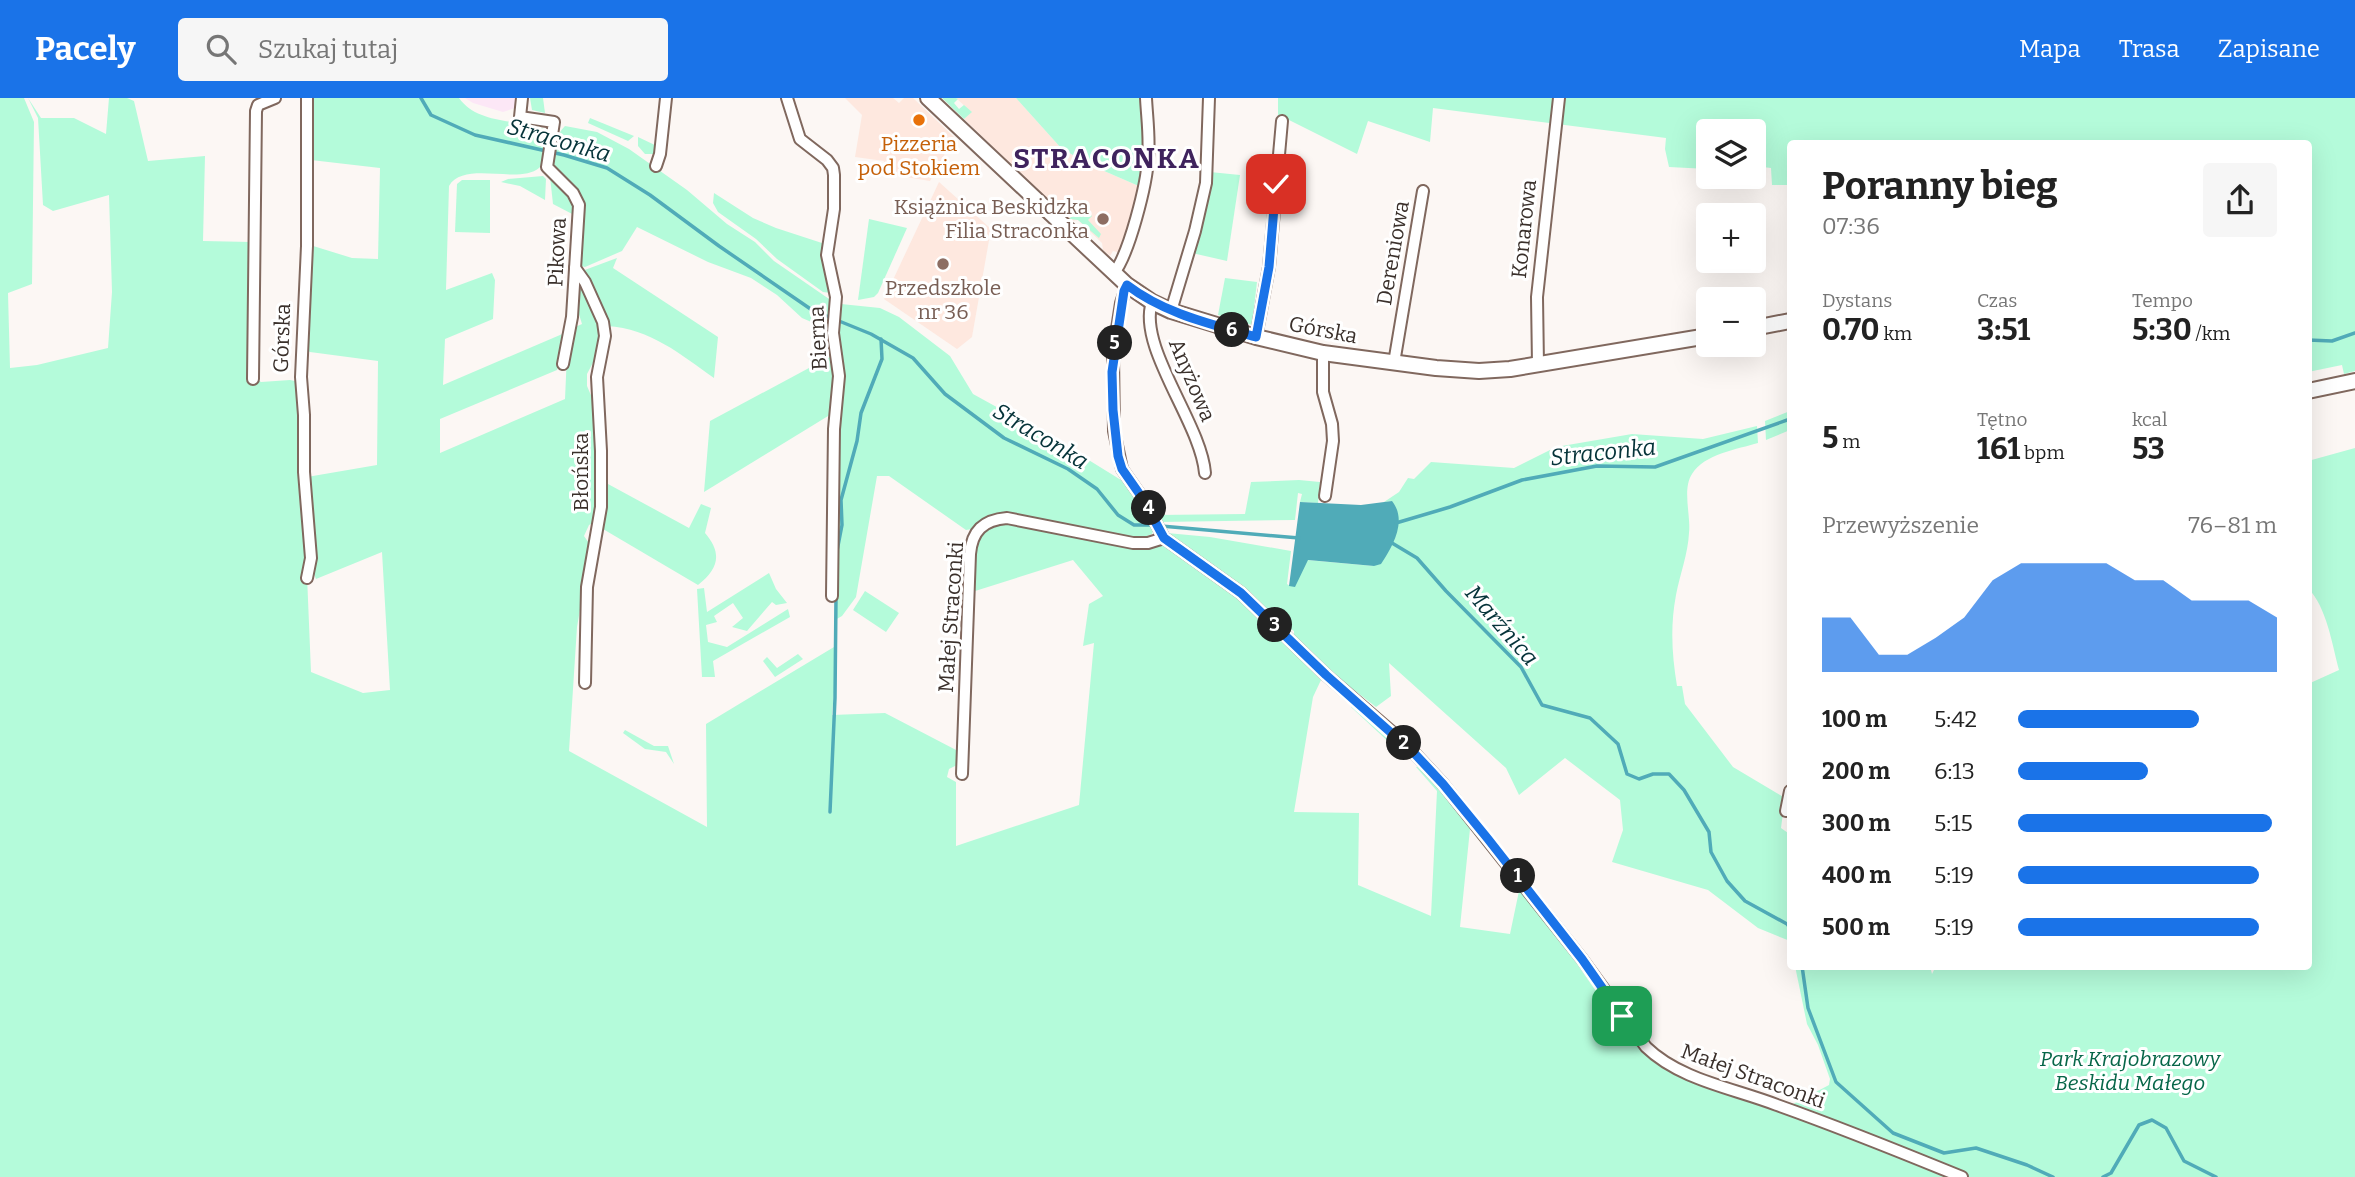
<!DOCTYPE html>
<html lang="pl">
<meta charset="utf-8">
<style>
body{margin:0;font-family:Bitter,serif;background:#f6f6f6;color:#222;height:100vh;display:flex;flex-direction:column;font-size:26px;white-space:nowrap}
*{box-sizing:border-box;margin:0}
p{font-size:23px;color:#767676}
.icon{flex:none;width:38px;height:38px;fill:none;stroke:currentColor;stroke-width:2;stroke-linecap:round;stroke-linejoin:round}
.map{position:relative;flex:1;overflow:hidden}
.side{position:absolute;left:1787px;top:42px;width:525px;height:830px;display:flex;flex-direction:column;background:#fff;border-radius:7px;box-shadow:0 7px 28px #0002}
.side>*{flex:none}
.buttons{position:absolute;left:1696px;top:21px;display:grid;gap:14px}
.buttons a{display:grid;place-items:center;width:70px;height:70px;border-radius:7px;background:#fff;box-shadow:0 7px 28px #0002;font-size:35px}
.pin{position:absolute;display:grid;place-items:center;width:60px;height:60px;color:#fff;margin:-30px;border-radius:14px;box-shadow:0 4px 10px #0006}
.km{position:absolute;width:35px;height:35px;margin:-18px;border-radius:50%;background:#222;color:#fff;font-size:19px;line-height:35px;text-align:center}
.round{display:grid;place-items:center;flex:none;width:74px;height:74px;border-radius:7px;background:#f6f6f6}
.head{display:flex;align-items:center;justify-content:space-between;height:119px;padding:0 35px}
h1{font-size:38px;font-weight:700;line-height:52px}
.figures{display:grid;grid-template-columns:repeat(3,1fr);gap:10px;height:119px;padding:7px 35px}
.figures div{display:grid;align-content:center}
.figures b{font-size:30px;font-weight:700}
.figures small{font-size:19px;font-weight:400}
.figures p{font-size:19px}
.chart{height:196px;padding:14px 35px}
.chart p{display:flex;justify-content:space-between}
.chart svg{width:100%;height:126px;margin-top:7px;fill:#1a73e8;opacity:.7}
ul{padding:0 35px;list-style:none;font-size:23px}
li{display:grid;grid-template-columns:112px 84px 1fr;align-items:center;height:52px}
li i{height:18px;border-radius:9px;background:#1a73e8}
header{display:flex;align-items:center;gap:42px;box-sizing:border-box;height:98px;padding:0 35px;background:#1a73e8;color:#fff}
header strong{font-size:33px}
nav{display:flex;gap:38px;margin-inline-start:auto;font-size:24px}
.search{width:490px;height:63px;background:#f6f6f6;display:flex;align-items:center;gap:18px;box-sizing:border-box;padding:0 24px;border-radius:7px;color:#767676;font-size:26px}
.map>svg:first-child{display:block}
.built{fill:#fee8df}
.industrial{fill:#fce7f6}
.green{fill:#b4fbda}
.water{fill:#50abb8}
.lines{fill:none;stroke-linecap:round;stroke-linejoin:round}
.stream{stroke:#50abb8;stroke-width:3.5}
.street-casing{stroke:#80685e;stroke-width:14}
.secondary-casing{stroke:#80685e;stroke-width:18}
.street{stroke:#fff;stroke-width:10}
.secondary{stroke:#fff;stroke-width:14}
.route-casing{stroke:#fff;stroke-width:14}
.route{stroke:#1a73e8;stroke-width:9}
.food-dot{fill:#e8710a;stroke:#fff;stroke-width:2.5}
.education-dot{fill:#8d6e63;stroke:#fff;stroke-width:2.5}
.labels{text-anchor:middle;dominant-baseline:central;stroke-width:6;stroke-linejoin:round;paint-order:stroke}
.food-label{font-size:21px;fill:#c56008;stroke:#fff}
.education-label{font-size:21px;fill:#785e54;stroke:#fff;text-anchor:end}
.street-label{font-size:21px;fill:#3a302b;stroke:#fff}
.park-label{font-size:21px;font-style:italic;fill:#066648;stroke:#fff}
.water-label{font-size:23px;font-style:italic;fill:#053339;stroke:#fff}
.district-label{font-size:28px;font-weight:bold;letter-spacing:2px;fill:#3f235d;stroke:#fff}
</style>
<header>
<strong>Pacely</strong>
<div class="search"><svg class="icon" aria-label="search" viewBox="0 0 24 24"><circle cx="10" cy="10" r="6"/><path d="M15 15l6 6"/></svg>Szukaj tutaj</div>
<nav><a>Mapa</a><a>Trasa</a><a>Zapisane</a></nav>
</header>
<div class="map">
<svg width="2355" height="1079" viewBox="0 0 2355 1079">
<rect width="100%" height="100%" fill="#fcf7f4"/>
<!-- built -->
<g class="built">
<path d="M845,0H893L899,5L904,0H913L954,39L930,83L882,75L884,63L855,59L862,17Z"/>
<path d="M956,0H1016L1061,50L1088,66L1141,89L1121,155L1113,153L1110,158L1103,152L1102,145L1078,122L1071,123L964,21L971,14Z"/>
<path d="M939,84L991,131L972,239L957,251L884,201Z"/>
</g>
<!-- industrial -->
<path class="industrial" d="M465,0H517L515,10L503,14L473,5Z"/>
<!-- green -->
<g class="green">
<path d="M0,0H24L34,24L32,186L8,195L10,270L37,267L108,250L112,194L109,97L53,113L43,107L38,20L28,0L41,20H74L106,36L109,0H127L134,3L148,63L205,58L203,143L251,144L253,286L258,282L261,284L290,282L299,284L311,574L363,595L390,592L382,454L316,481L314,476L307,379L377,367L378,263L310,254L304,250L310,147L352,160L378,161L380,70L311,62L310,0H459C478,27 519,21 547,32C548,40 546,47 544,54C543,60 543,66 539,70C519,87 464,62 449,88L446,192L492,175L495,182L493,221L445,241L443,287L567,234L557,272L440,321V355L565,301L567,256L575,229L582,226L577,210L579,181L602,234L597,257L587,276V288L593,302L597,327L596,423L589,427L584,438L591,448L577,529L569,653L707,729L706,626L834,549V594L832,617L885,615L958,653L957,667L949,671L947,679L956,684V748L1079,707L1094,545L1083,548L1089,506L1103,498L1073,462L972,494L973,457L979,434L999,423L1163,448L1190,464L1242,501L1321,582L1313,599L1294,714L1359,715L1358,787L1431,818L1437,693L1416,669L1422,668L1500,763L1499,767L1470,731L1460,829L1510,836L1519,793L1522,789C1542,815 1563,840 1582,867C1608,904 1630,946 1668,972L1778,1014L1829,987L1830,981L1818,947L1807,926L1795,868H1930L1932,876L1936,868H2308V586L2339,572C2332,546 2327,510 2308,490V363L2355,350V1079H0Z"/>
<path d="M530,0H543L545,15L532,12Z"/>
<path d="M942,0H956L958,1L954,5L959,11L964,7L972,14L964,21Z"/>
<path d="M1016,0H1144L1146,51L1141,89L1088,66L1061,50Z"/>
<path d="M1278,0H2355V273L2344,276L2342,267L2308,274V46H1790V87H1772L1771,70L1754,68V33H1708V71L1669,69L1665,51L1666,40L1433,10L1430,44L1368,23L1357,56L1285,20L1278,19Z"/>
<path d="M590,20L634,38L628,43L588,25Z"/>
<path d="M565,28L597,34L629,51L687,92L727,126L755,144L774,163L832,203L830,232L802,220L777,197L751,180L708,164L637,129L622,153L585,169L578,167L581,116L554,68C553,55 555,37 565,28Z"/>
<path d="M638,39L659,49L655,56H645L638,48Z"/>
<path d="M1210,74L1240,77L1227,163L1192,155Z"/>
<path d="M543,78L546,81L545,102L520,88L501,84L508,81Z"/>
<path d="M550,79L571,97L576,118L553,106Z"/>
<path d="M462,82H490V135L455,134L457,86Z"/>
<path d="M714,95L753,120L776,130L825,146L831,195L823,194L777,161L756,141L718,114L713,105Z"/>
<path d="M1080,111H1085L1092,118L1088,122L1101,136L1099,140L1078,122L1069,121Z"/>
<path d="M869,121L907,130L878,195L874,199L858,202Z"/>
<path d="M617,160L613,170L718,239L714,280C680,256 651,231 607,228L582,173Z"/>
<path d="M1225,180L1257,184L1252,227L1218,217Z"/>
<path d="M841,206L880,210L899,219L950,258L973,296L1053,340L1121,382L1137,400L1154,431L1152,436L1139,441L984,421L972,431L966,432L889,378H877L856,499L842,518L835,522L836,235Z"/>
<path d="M835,256L833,315L704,394L710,323Z"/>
<path d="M1790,313V332L1766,342L1765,323Z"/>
<path d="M1757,328L1758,345C1738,351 1704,356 1692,376C1682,391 1691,418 1689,435C1688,456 1680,476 1676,497C1670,529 1672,557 1677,588H1682L1685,606L1733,669L1785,700L1781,730L1788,735L1790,753V843L1758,830L1708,792L1612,764L1623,732L1620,702L1565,660L1519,697L1506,670L1389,565L1391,598L1376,609L1332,575L1294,538V533L1286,528H1283L1234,483L1171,442L1167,435L1210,439L1291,453L1287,486L1290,488L1307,462L1374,468L1392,403L1384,404L1399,394L1408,380L1414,381L1431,364L1514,370L1556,349L1632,336L1703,341Z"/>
<path d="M605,360H607L608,386L689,430L701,406L711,410L705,435C723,456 718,471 698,487L603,431Z"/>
<path d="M1299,382L1320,384L1318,405L1300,404L1302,396L1298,395L1295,422L1161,424L1157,417L1245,416L1251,384Z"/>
<path d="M769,475L776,491L787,505L776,507L772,504L747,533L732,529L743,520L733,505L714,518L717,524L706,527L708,544L727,549L788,511L790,519L713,563L715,579H702L697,491L704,490L707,514Z"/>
<path d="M865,493L899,515L886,534L853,512Z"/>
<path d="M798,556L803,561L775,579L763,563L767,559L777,570Z"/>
<path d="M1355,606L1406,651V660L1351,609Z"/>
<path d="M625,632L654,648H668L674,666L666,654L645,651L623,635Z"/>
</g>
<!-- water -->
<path class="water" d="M1392,403C1408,423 1392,449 1381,466L1374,468L1308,462L1295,489L1289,488L1300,404L1361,407Z"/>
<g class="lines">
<!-- stream -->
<g class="stream">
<path d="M421,0L431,17L475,37L564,57L607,70L650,97L719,148L812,212L871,236L913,260L945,296L1004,340L1068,371L1097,391L1118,417L1134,427H1153"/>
<path d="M2308,242L2332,243L2355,235"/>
<path d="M1396,425L1450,409L1522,382L1597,368L1655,369L1790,321"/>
<path d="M1161,428L1299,440"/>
<path d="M1392,445L1417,460L1446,493L1521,569L1542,607L1590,620L1618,646L1627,676L1639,681L1653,676H1669L1684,692L1709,734L1711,754L1727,783L1745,803L1787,826L1790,830"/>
<path d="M837,453L842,427L841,402L857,343L861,315L882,261L881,241"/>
<path d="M830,714L835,600L836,499"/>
<path d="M1802,868L1808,910L1836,984L1893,1035L1944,1055L1976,1050L2027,1067L2053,1079"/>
<path d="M2103,1079L2111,1075L2139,1027L2152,1022L2166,1030L2184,1063L2216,1079"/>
</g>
<!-- street casing -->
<g class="street-casing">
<g id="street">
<path d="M307,0V148L301,279L304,317V374L311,460L307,480"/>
<path d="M522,0L520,19L554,24L547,69L573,95L579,107L572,219L563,266"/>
<path d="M787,0L800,41L827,62L833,70L834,77V111L827,157L836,199L833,235L839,278L834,331L832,498"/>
<path d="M656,68L660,56L666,0"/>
<path d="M575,170L585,184L603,224L605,238L597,279L601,353V409L587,489L585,585"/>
<path d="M1114,175C1129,156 1147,86 1148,60C1150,40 1147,20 1146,0"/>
<path d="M1127,187L1121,205L1113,256L1114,333L1122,371L1143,401L1164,440L1241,495L1326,577L1406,646L1443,686L1582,861L1646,949C1680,982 1733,990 1777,1007C1839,1029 1901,1054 1962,1079"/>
<path d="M1152,204C1137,249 1201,325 1205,375"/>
<path d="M1171,213L1195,133L1206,85L1209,0"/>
<path d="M1256,239L1269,169L1282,23"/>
<path d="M1323,255V294L1332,326L1333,343L1325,398"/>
<path d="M1394,265L1423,93"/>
<path d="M1538,267L1537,199L1559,0"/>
<path d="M253,281L256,13L258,7L275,0"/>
<path d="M962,676L970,456C972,433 983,422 1007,420L1133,445H1148L1164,440"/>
<path d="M1786,713L1790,693"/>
</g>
</g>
<!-- secondary casing -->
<g class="secondary-casing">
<g id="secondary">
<path d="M928,0L1127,187L1152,204L1171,213L1256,239L1323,255L1436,270L1479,273L1510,271L1708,238"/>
<path d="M1754,230L1790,223"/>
<path d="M2308,293L2355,283"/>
</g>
</g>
<!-- street -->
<use href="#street" class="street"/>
<!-- secondary -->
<use href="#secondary" class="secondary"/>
</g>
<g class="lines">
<!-- route casing -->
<g class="route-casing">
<path id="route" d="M1276,86L1269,169L1256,239C1211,226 1165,216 1127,187L1124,193L1112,274L1113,312L1118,358L1122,371L1143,401L1164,440L1241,495L1326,577L1415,656L1443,686L1488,741L1582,861L1622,918"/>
</g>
<!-- route -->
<use href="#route" class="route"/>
</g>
<!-- markers -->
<circle class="food-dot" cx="919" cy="22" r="7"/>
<g class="education-dot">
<circle cx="1103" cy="121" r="7"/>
<circle cx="943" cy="166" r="7"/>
</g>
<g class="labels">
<!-- food labels -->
<g class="food-label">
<text x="919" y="46">Pizzeria<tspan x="919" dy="24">pod Stokiem</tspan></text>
</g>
<!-- education labels -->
<g class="education-label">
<text x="1089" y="109">Książnica Beskidzka<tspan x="1089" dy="24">Filia Straconka</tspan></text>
<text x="943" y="190" text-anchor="middle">Przedszkole<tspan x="943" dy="24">nr 36</tspan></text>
</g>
<!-- street labels -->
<g class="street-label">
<text transform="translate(1524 131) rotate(-84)">Konarowa</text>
<text transform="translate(557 154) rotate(-87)">Pikowa</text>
<text transform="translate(1393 155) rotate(-80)">Dereniowa</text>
<text transform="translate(1323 232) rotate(11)">Górska</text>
<text transform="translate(282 240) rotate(-88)">Górska</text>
<text transform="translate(818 240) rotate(-93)">Bierna</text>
<text transform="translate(1192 282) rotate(67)">Anyżowa</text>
<text transform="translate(581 374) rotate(-90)">Błońska</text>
<text transform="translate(951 519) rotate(-86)">Małej Straconki</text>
<text transform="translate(1753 978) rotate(20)">Małej Straconki</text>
</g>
<!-- park labels -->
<g class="park-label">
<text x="2130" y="961">Park Krajobrazowy<tspan x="2130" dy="24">Beskidu Małego</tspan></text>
</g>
<!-- water labels -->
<g class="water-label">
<text transform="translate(559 42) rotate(16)">Straconka</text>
<text transform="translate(1041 338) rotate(31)">Straconka</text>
<text transform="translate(1603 354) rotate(-6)">Straconka</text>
<text transform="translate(1502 527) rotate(49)">Marźnica</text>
</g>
<!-- district labels -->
<g class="district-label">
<text x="1107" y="60">STRACONKA</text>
</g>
</g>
</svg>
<div class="buttons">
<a><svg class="icon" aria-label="layers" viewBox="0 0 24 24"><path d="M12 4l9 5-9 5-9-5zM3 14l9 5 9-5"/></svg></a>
<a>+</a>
<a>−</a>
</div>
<div class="pin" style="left:1622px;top:918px;background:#1e9e55"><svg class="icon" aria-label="arrive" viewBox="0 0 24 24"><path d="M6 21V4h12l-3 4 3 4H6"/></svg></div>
<div class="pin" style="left:1276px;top:86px;background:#d93025"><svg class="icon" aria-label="check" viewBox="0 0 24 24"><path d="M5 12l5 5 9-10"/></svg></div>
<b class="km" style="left:1518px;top:778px">1</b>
<b class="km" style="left:1404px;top:645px">2</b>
<b class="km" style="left:1275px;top:527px">3</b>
<b class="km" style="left:1149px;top:410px">4</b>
<b class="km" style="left:1115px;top:245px">5</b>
<b class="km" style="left:1232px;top:232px">6</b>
<section class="side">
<div class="head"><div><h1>Poranny bieg</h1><p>07:36</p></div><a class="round"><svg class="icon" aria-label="share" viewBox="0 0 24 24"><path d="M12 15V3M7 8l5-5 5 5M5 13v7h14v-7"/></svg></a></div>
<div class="figures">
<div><p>Dystans</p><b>0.70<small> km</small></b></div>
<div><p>Czas</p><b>3:51</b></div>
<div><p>Tempo</p><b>5:30<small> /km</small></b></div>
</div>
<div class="figures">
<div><b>5<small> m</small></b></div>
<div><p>Tętno</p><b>161<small> bpm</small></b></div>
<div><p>kcal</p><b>53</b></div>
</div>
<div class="chart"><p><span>Przewyższenie</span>76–81 m</p>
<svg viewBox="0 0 160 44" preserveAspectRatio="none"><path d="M0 44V25L10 25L20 38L30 38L40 32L50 25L60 12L70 6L80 6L90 6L100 6L110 12L120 12L130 19L140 19L150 19L160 25V44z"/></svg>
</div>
<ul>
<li><b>100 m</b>5:42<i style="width:70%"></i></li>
<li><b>200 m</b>6:13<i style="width:50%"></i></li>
<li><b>300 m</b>5:15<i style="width:98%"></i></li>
<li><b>400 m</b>5:19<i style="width:93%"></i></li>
<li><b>500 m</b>5:19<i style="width:93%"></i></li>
</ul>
</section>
</div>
